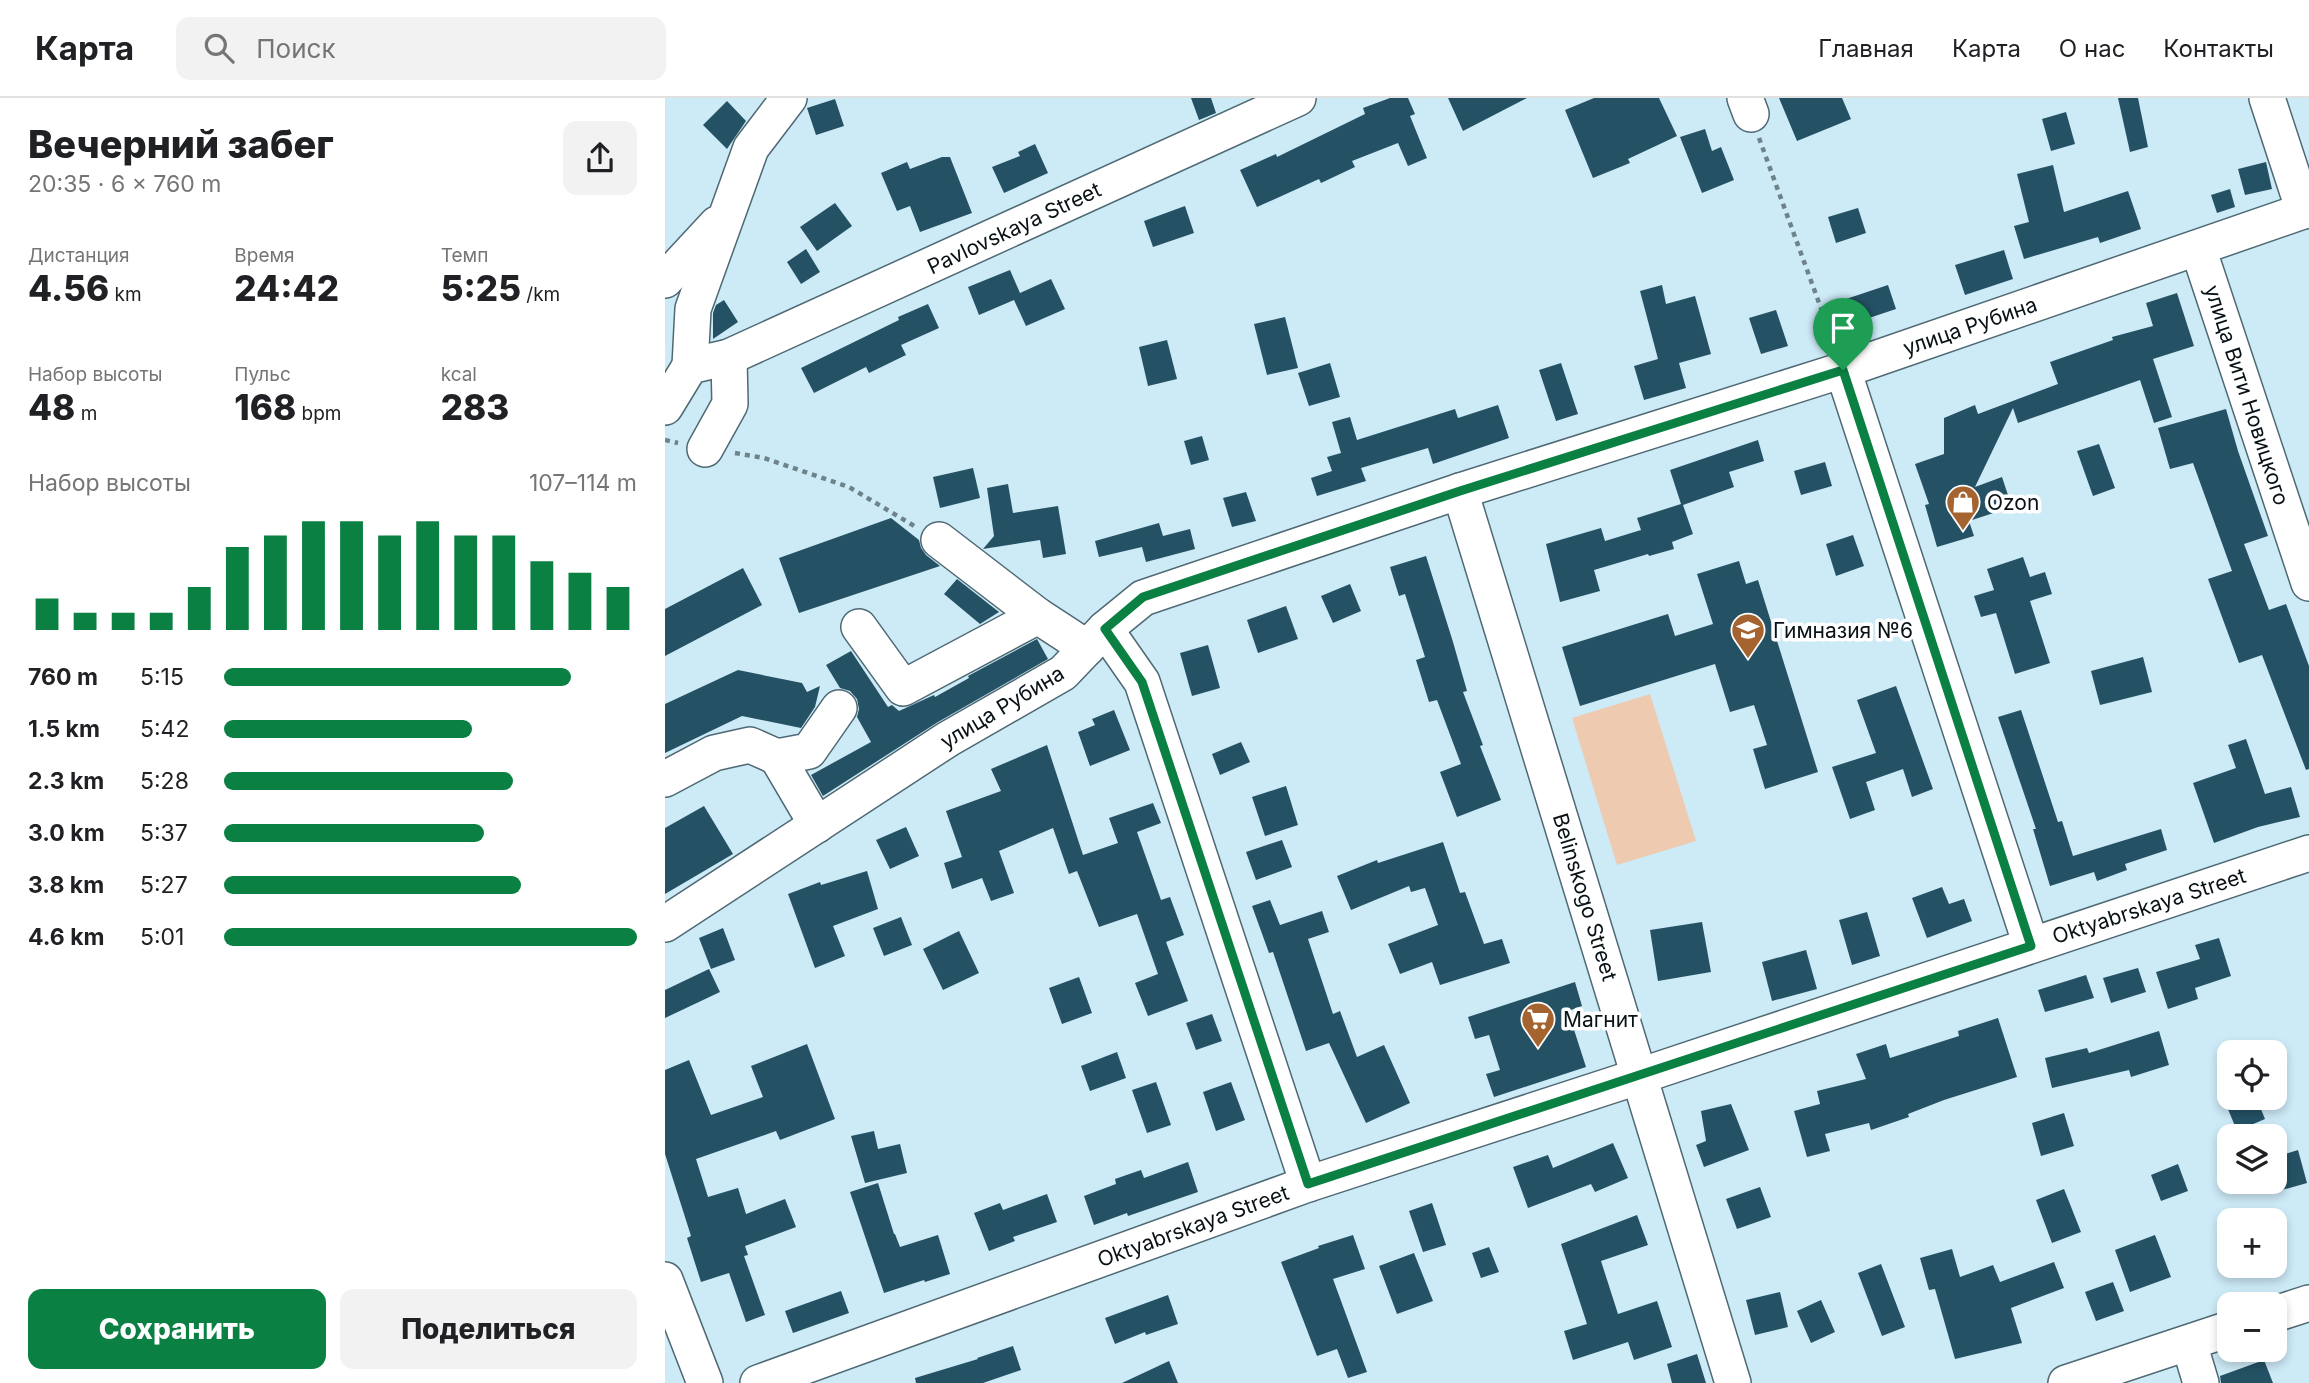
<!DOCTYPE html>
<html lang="ru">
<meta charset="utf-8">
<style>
body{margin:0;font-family:Inter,sans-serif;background:#f2f2f2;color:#202124;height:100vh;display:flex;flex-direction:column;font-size:26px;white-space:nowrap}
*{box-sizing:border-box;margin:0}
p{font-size:23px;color:#757577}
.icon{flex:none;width:38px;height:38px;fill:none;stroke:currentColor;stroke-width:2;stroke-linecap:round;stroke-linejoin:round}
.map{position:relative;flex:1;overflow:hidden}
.panel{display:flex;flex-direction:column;background:#fff;width:665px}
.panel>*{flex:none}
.tools{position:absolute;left:1552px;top:942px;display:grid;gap:14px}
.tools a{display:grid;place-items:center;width:70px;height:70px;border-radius:14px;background:#fff;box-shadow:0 4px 10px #0003;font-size:35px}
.pin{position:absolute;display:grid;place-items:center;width:60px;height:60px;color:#fff;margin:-72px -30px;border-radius:50% 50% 50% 0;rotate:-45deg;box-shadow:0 0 7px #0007}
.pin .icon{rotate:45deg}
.round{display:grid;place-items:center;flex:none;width:74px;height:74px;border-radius:14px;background:#f2f2f2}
.overview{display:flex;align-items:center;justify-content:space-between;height:119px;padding:0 28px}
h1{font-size:38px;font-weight:800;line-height:52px}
.stats{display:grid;grid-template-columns:repeat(3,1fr);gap:10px;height:119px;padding:7px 28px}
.stats div{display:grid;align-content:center}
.stats b{font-size:35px;font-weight:800}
.stats small{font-size:19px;font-weight:400}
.stats p{font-size:19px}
.chart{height:196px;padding:14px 28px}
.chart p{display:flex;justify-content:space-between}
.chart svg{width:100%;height:126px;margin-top:7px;stroke:#0b8043;stroke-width:6}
.action{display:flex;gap:14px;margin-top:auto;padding:14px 28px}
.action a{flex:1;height:80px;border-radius:14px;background:#0b8043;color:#fff;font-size:28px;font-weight:800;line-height:80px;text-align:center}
.action a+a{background:#f2f2f2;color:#202124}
ul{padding:0 28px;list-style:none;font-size:23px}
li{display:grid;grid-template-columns:112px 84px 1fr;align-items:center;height:52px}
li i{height:18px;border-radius:9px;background:#0b8043}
header{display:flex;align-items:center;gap:42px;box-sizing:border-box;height:98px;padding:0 35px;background:#fff;border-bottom:2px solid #e0e0e0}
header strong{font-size:33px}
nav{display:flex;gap:38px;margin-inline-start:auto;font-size:24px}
.search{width:490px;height:63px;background:#f2f2f2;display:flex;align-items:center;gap:18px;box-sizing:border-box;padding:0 24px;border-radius:14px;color:#757577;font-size:26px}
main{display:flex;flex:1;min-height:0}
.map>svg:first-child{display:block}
.green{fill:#eecab0}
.building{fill:#245264}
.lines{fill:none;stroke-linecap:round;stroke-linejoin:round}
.minor-casing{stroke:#4f6974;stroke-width:38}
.path{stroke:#6e828a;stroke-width:4.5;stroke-dasharray:5 5;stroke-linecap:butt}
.minor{stroke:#fff;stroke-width:35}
.route-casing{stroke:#fff;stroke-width:14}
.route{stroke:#0b8043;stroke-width:9}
.labels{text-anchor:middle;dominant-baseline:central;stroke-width:7;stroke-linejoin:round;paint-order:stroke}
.street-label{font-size:21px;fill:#081216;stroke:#fff}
.poi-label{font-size:21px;fill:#081216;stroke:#fff;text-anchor:start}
</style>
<header>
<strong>Карта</strong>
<div class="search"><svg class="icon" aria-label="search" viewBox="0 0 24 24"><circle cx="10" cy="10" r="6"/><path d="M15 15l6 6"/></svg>Поиск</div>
<nav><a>Главная</a><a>Карта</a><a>О нас</a><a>Контакты</a></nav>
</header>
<main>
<section class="panel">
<div class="overview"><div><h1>Вечерний забег</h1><p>20:35 · 6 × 760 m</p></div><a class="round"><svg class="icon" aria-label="share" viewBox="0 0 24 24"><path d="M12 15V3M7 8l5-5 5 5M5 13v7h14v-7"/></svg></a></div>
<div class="stats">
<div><p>Дистанция</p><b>4.56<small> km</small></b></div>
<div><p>Время</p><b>24:42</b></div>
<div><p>Темп</p><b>5:25<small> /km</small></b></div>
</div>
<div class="stats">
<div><p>Набор высоты</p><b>48<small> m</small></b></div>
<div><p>Пульс</p><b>168<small> bpm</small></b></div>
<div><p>kcal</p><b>283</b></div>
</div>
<div class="chart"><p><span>Набор высоты</span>107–114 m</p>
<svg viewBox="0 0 160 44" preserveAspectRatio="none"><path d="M5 44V33M15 44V38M25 44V38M35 44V38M45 44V29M55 44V15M65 44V11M75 44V6M85 44V6M95 44V11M105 44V6M115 44V11M125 44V11M135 44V20M145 44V24M155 44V29"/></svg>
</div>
<ul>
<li><b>760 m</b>5:15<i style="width:84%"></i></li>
<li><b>1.5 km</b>5:42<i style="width:60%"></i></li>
<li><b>2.3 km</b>5:28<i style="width:70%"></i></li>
<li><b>3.0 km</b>5:37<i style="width:63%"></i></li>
<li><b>3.8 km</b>5:27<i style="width:72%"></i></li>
<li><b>4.6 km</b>5:01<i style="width:100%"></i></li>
</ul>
<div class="action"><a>Сохранить</a><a>Поделиться</a></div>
</section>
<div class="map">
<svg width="1644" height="1285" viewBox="0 0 1644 1285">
<rect width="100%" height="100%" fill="#cdeaf7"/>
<!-- green -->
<path class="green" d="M985,596L1031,743L952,767L907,620Z"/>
<!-- building -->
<g class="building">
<path d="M526,0H546L551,15L534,22Z"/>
<path d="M725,0H743L750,16L745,18L762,60L743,68L733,45L687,63L690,69L656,85L654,81L592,109L575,72L611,56L612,59L700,16L698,10Z"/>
<path d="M783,0H862L798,33Z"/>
<path d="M929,0H994L1012,38L963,61L965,65L928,80L900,12Z"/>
<path d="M1114,0H1177L1186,21L1132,43Z"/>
<path d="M1453,0H1473L1483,49L1465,54Z"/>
<path d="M170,1L179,28L151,37L142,10Z"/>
<path d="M62,3L81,23L62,51L38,27Z"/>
<path d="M1401,14L1410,46L1386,53L1377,21Z"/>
<path d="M1040,31L1047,53L1056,49L1069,82L1037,95L1015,39Z"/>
<path d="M370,46L383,75L339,95L327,69L355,58L353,54Z"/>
<path d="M277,59H285L307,115L255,134L245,108L232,113L216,75L242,64L245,71Z"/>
<path d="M1601,64L1607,91L1580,97L1573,71Z"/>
<path d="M1388,67L1399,114L1463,93L1476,131L1435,145L1433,139L1359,161L1349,128L1364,124L1352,76Z"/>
<path d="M1565,91L1570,109L1552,115L1546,97Z"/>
<path d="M170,105L187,128L152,153L135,129Z"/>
<path d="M520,108L529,135L488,149L479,123Z"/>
<path d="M1193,110L1201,135L1171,145L1163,119Z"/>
<path d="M141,151L155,174L136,186L122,164Z"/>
<path d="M1339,152L1348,181L1300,197L1290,167Z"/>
<path d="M345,172L355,195L386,181L400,211L361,228L349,202L314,217L303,189Z"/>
<path d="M997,187L1001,206L1030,198L1046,256L1014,265L1021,290L979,302L969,268L993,261L975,193Z"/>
<path d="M1223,187L1231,211L1186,226L1178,202Z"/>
<path d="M1512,195L1529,248L1488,261L1507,319L1489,325L1475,282L1353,325L1348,310L1310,389L1337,379L1347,409L1304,423L1309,438L1272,449L1260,407L1264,406L1250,366L1279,356V320L1310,307L1313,316L1393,286L1385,264L1448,242L1447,239L1488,228L1481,205Z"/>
<path d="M59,202L73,224L48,241V215L51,207Z"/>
<path d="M263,206L274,230L236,247L241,257L204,275L201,269L149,295L136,270L234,222L233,219Z"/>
<path d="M1111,212L1123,248L1096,256L1084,220Z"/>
<path d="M620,219L633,270L602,277L589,226Z"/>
<path d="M502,242L512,281L483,288L474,249Z"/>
<path d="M665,265L675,299L644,308L633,275Z"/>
<path d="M896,265L913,316L891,323L874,272Z"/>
<path d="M833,307L844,340L768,366L763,350L696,370L701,383L652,398L646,380L667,373L662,359L676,355L667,324L685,319L692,342L790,311L793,320Z"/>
<path d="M1561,311L1573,353L1603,438L1579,446L1604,512L1621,506L1644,568V671L1641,672L1597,557L1574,565L1543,481L1567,473L1528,365L1505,371L1493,330Z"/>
<path d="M537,338L544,362L526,367L519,343Z"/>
<path d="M1093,342L1099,363L1064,374L1069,389L1018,407L1028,436L1007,444L1009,451L984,458L983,456L929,472L935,493L895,504L881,446L936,430L940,443L976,432L972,420L1016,406L1005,372Z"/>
<path d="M1434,346L1450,390L1428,398L1412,353Z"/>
<path d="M1160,364L1167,388L1136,397L1129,373Z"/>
<path d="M308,370L315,400L275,410L268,379Z"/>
<path d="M343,386L348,415L393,408L401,456L378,460L375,442L318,451L329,438L322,390Z"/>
<path d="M581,394L591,423L567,429L558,400Z"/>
<path d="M226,420L254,442L256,450L261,457L275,468L134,515L114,460Z"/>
<path d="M494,425L498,438L525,431L530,451L481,464L477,449L434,459L430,443Z"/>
<path d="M1188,437L1199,468L1171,478L1161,446Z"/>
<path d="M761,458L788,544L802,593L798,594L818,647L815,648L836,702L792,719L775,674L796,666L772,602L764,604L751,562L760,559L740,496L734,498L725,469Z"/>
<path d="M1358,459L1365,479L1380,474L1387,496L1365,503L1385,565L1350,576L1331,515L1316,519L1309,498L1329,492L1322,471Z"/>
<path d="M1074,463L1081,486L1093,482L1153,674L1100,691L1088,651L1102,647L1089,607L1065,614L1050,566L915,608L897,549L1003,516L1010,538L1048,526L1032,476Z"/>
<path d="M78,470L97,507L0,558V511Z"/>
<path d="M292,481L334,514L315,526L279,496Z"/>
<path d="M685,486L696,513L668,525L656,498Z"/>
<path d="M621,508L633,541L593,555L582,522Z"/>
<path d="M372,541L383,561L273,624L158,698L146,677L206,644L192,619L194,611L192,601L185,593L175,590L161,567L186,553L223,609L227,607L234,613L269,597L270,599L304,580L303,578Z"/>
<path d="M543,547L555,590L527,598L515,555Z"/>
<path d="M1478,559L1487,594L1435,607L1426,573Z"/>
<path d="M73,572L137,585L142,594L155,588L150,609L136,630L77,618L0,655V606Z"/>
<path d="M1231,588L1268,691L1247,699L1238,671L1201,684L1210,712L1185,721L1167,669L1211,655L1192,602Z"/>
<path d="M449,612L465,652L425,668L413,634L430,627L427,621Z"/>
<path d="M1356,612L1393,724L1397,723L1408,758L1496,731L1502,752L1460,766L1462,772L1432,783L1429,774L1385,788L1368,731H1371L1333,619Z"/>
<path d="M1581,641L1600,696L1626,689L1635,719L1593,729L1549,745L1528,685L1571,670L1563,647Z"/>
<path d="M576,644L585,664L555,677L547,656Z"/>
<path d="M382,647L418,757L453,745L444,720L488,705L496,725L472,734L496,802L505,799L519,837L501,844L523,903L483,918L470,885L493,876L472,816L434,829L412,773L404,776L388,730L334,753L349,795L326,803L317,780L287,791L279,765L297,759L281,713L336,693L326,671Z"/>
<path d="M621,688L633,727L600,738L587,699Z"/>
<path d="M39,708L68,756L0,796V730Z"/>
<path d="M241,729L254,758L225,771L211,742Z"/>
<path d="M617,742L627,769L591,782L581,754Z"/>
<path d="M778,744L795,795L800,794L819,846L837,841L845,865L775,887L767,864L735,876L723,846L773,827L760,790L746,794L744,788L686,812L672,778L712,762L713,765Z"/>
<path d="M202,773L213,811L168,828L180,858L150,870L123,796L155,784L156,787Z"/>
<path d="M1277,789L1284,806L1299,801L1307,823L1262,840L1247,800Z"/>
<path d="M605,802L615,827L657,813L664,834L643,841L668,916L675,913L692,959L719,947L745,1005L701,1025L664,945L641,953L608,854L604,855L587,808Z"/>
<path d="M1202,814L1215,858L1187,867L1174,822Z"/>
<path d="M236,819L247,847L219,858L208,830Z"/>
<path d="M1037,824L1046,874L993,883L985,832Z"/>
<path d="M58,830L70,862L46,871L34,840Z"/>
<path d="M294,833L314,875L278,892L258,851Z"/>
<path d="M1554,840L1566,878L1530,890L1533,901L1503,911L1491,874L1535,861L1530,847Z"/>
<path d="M1141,852L1152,891L1107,903L1097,864Z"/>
<path d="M1473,870L1481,894L1446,905L1438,880Z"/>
<path d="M44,871L55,894L0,920V892Z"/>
<path d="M1421,877L1429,900L1380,914L1373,892Z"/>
<path d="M414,879L427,915L397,926L384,890Z"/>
<path d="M910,884L917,908L903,913L921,969L829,999L821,976L835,972L824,937L810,941L803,919Z"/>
<path d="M547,916L557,943L531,952L521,925Z"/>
<path d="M1333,920L1352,979L1279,1002L1243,1016L1244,1019L1206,1032L1204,1025L1160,1036L1165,1053L1142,1059L1129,1013L1155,1006L1152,993L1201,981L1191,956L1221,946L1225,960L1294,938L1293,933Z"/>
<path d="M1494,933L1504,967L1466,979L1464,972L1387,990L1380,960L1422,950L1424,955Z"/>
<path d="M142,946L170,1021L115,1042L111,1033L31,1061L43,1099L73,1090L81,1116L120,1101L131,1129L80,1148L83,1157L79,1158L100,1217L81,1224L64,1175L36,1184L22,1140L26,1138L0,1056V972L24,962L46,1017L98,999L86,968Z"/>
<path d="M452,954L461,980L425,993L416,968Z"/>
<path d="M491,984L506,1027L482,1035L467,992Z"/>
<path d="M566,984L580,1022L551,1033L538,994Z"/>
<path d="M1558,999H1591L1600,1021L1572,1033Z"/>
<path d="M1066,1006L1084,1052L1039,1069L1031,1047L1041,1043L1036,1013Z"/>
<path d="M1399,1015L1409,1048L1376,1058L1367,1025Z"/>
<path d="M209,1033L213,1051L235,1046L242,1075L200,1085L186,1038Z"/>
<path d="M948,1045L963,1080L930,1094L926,1086L863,1110L848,1069L883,1057L888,1070Z"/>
<path d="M1633,1052L1642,1085L1610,1094V1059Z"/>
<path d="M523,1064L533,1094L463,1118L462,1115L429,1127L419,1098L451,1086L450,1081L476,1072L479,1080Z"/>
<path d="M1513,1066L1523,1093L1496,1103L1486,1077Z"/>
<path d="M213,1085L229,1136H230L235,1149L273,1137L285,1176L260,1184L259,1182L219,1195L185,1094Z"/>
<path d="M1095,1089L1106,1119L1072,1131L1061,1101Z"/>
<path d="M1399,1091L1416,1134L1387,1145L1371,1102Z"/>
<path d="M382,1096L392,1124L348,1139L350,1143L324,1153L309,1115L335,1105L338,1112Z"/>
<path d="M767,1105L781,1147L758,1154L744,1113Z"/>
<path d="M972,1117L983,1147L936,1163L953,1216L992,1203L1007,1249L969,1262L963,1244L908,1262L899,1233L922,1226L896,1146Z"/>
<path d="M688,1137L700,1171L668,1181L702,1274L683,1280L672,1251L652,1258L616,1164L654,1150L653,1148Z"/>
<path d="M1490,1137L1506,1179L1465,1194L1450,1152Z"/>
<path d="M824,1149L834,1174L816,1180L807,1155Z"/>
<path d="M1287,1151L1295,1179L1328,1167L1335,1184L1389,1164L1399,1190L1346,1210L1357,1245L1290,1261L1270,1191L1264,1192L1255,1160Z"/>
<path d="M749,1155L768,1203L732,1216L714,1168Z"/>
<path d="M1216,1166L1240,1229L1217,1238L1193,1175Z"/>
<path d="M1448,1184L1459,1213L1431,1223L1420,1194Z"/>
<path d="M176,1193L184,1215L128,1235L120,1213Z"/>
<path d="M1115,1194L1123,1229L1090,1237L1081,1202Z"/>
<path d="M503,1197L513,1226L481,1237L480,1234L450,1246L440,1220Z"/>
<path d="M1156,1202L1170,1234L1146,1245L1132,1213Z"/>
<path d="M348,1248L356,1272L318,1285H251L250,1280L313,1261L312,1260Z"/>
<path d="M1032,1256L1041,1285H1007L1002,1266Z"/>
<path d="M1599,1262L1608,1285H1556L1555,1278Z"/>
<path d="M504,1263L513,1285H457Z"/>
</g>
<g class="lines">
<!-- minor casing -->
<g class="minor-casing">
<g id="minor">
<path d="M1080,0L1086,16"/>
<path d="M1602,0L1639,113"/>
<path d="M1533,150L1644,485"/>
<path d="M0,182L52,126"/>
<path d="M25,268L28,211L86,50L124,0"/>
<path d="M1178,272L1366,847"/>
<path d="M0,309L25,268L64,259L633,0"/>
<path d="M40,351L65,306L64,259"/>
<path d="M795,393L1068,1285"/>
<path d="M274,442L373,518L422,550"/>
<path d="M194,529L238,590L373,518"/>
<path d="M440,531L477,584L643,1086"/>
<path d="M112,659L152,727"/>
<path d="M0,681L49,655L85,647L112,659L144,653L174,610"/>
<path d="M0,826L283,641L398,575L440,531L478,500L795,393L1178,272L1644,111"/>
<path d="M0,1182L40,1285"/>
<path d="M1610,1216L1644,1205"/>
<path d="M1524,1245L1536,1285"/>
<path d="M93,1285L643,1086L975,978L1644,755"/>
<path d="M1401,1285L1564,1231"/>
</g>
</g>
<!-- path -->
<g class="path">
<path d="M1094,40L1169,246"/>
<path d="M0,342L13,345"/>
<path d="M70,355L99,360L184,389L251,429"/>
</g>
<!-- minor -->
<use href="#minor" class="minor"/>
</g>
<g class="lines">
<!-- route casing -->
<g class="route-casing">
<path id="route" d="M1178,272L1366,848L643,1086L477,584L440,531L478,499L795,393Z"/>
</g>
<!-- route -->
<use href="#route" class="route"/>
</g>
<!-- icons -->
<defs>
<g id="shop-pin" transform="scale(1.75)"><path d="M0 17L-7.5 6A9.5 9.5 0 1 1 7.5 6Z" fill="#a5642f" stroke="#fff"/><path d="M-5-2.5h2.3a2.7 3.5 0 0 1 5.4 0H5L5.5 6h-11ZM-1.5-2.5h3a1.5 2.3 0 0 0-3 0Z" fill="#fff"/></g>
<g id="school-pin" transform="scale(1.75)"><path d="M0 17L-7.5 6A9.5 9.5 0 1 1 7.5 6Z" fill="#a5642f" stroke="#fff"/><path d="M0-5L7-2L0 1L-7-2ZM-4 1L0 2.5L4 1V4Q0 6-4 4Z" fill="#fff"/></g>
<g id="supermarket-pin" transform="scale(1.75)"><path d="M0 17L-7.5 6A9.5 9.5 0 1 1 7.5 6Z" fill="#a5642f" stroke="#fff"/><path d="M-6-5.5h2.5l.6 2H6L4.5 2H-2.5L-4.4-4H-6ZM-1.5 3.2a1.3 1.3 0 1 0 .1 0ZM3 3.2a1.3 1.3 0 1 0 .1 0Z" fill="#fff"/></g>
</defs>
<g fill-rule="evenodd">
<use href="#shop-pin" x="1298" y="404"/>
<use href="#school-pin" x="1083" y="532"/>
<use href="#supermarket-pin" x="873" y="921"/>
</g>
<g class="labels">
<!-- street labels -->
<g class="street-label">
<text transform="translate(349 130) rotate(-25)">Pavlovskaya Street</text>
<text transform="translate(1305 228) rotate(-19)">улица Рубина</text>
<text transform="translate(1582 297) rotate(72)">улица Вити Новицкого</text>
<text transform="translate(337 609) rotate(-31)">улица Рубина</text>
<text transform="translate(920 799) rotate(73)">Belinskogo Street</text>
<text transform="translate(1484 808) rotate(-18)">Oktyabrskaya Street</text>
<text transform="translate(528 1128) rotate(-20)">Oktyabrskaya Street</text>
</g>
<!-- poi labels -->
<g class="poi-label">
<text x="1322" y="404">Ozon</text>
<text x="1108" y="532">Гимназия №6</text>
<text x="898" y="921">Магнит</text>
</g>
</g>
</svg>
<div class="tools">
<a><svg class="icon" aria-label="locate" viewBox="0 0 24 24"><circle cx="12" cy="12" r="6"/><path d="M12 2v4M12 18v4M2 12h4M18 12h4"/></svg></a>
<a><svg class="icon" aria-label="layers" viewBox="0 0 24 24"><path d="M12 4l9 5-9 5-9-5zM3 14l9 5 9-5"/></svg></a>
<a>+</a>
<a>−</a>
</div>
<div class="pin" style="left:1178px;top:272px;background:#1e9e55"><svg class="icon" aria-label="arrive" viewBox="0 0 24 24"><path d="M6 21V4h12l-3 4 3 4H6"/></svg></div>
</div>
</main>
